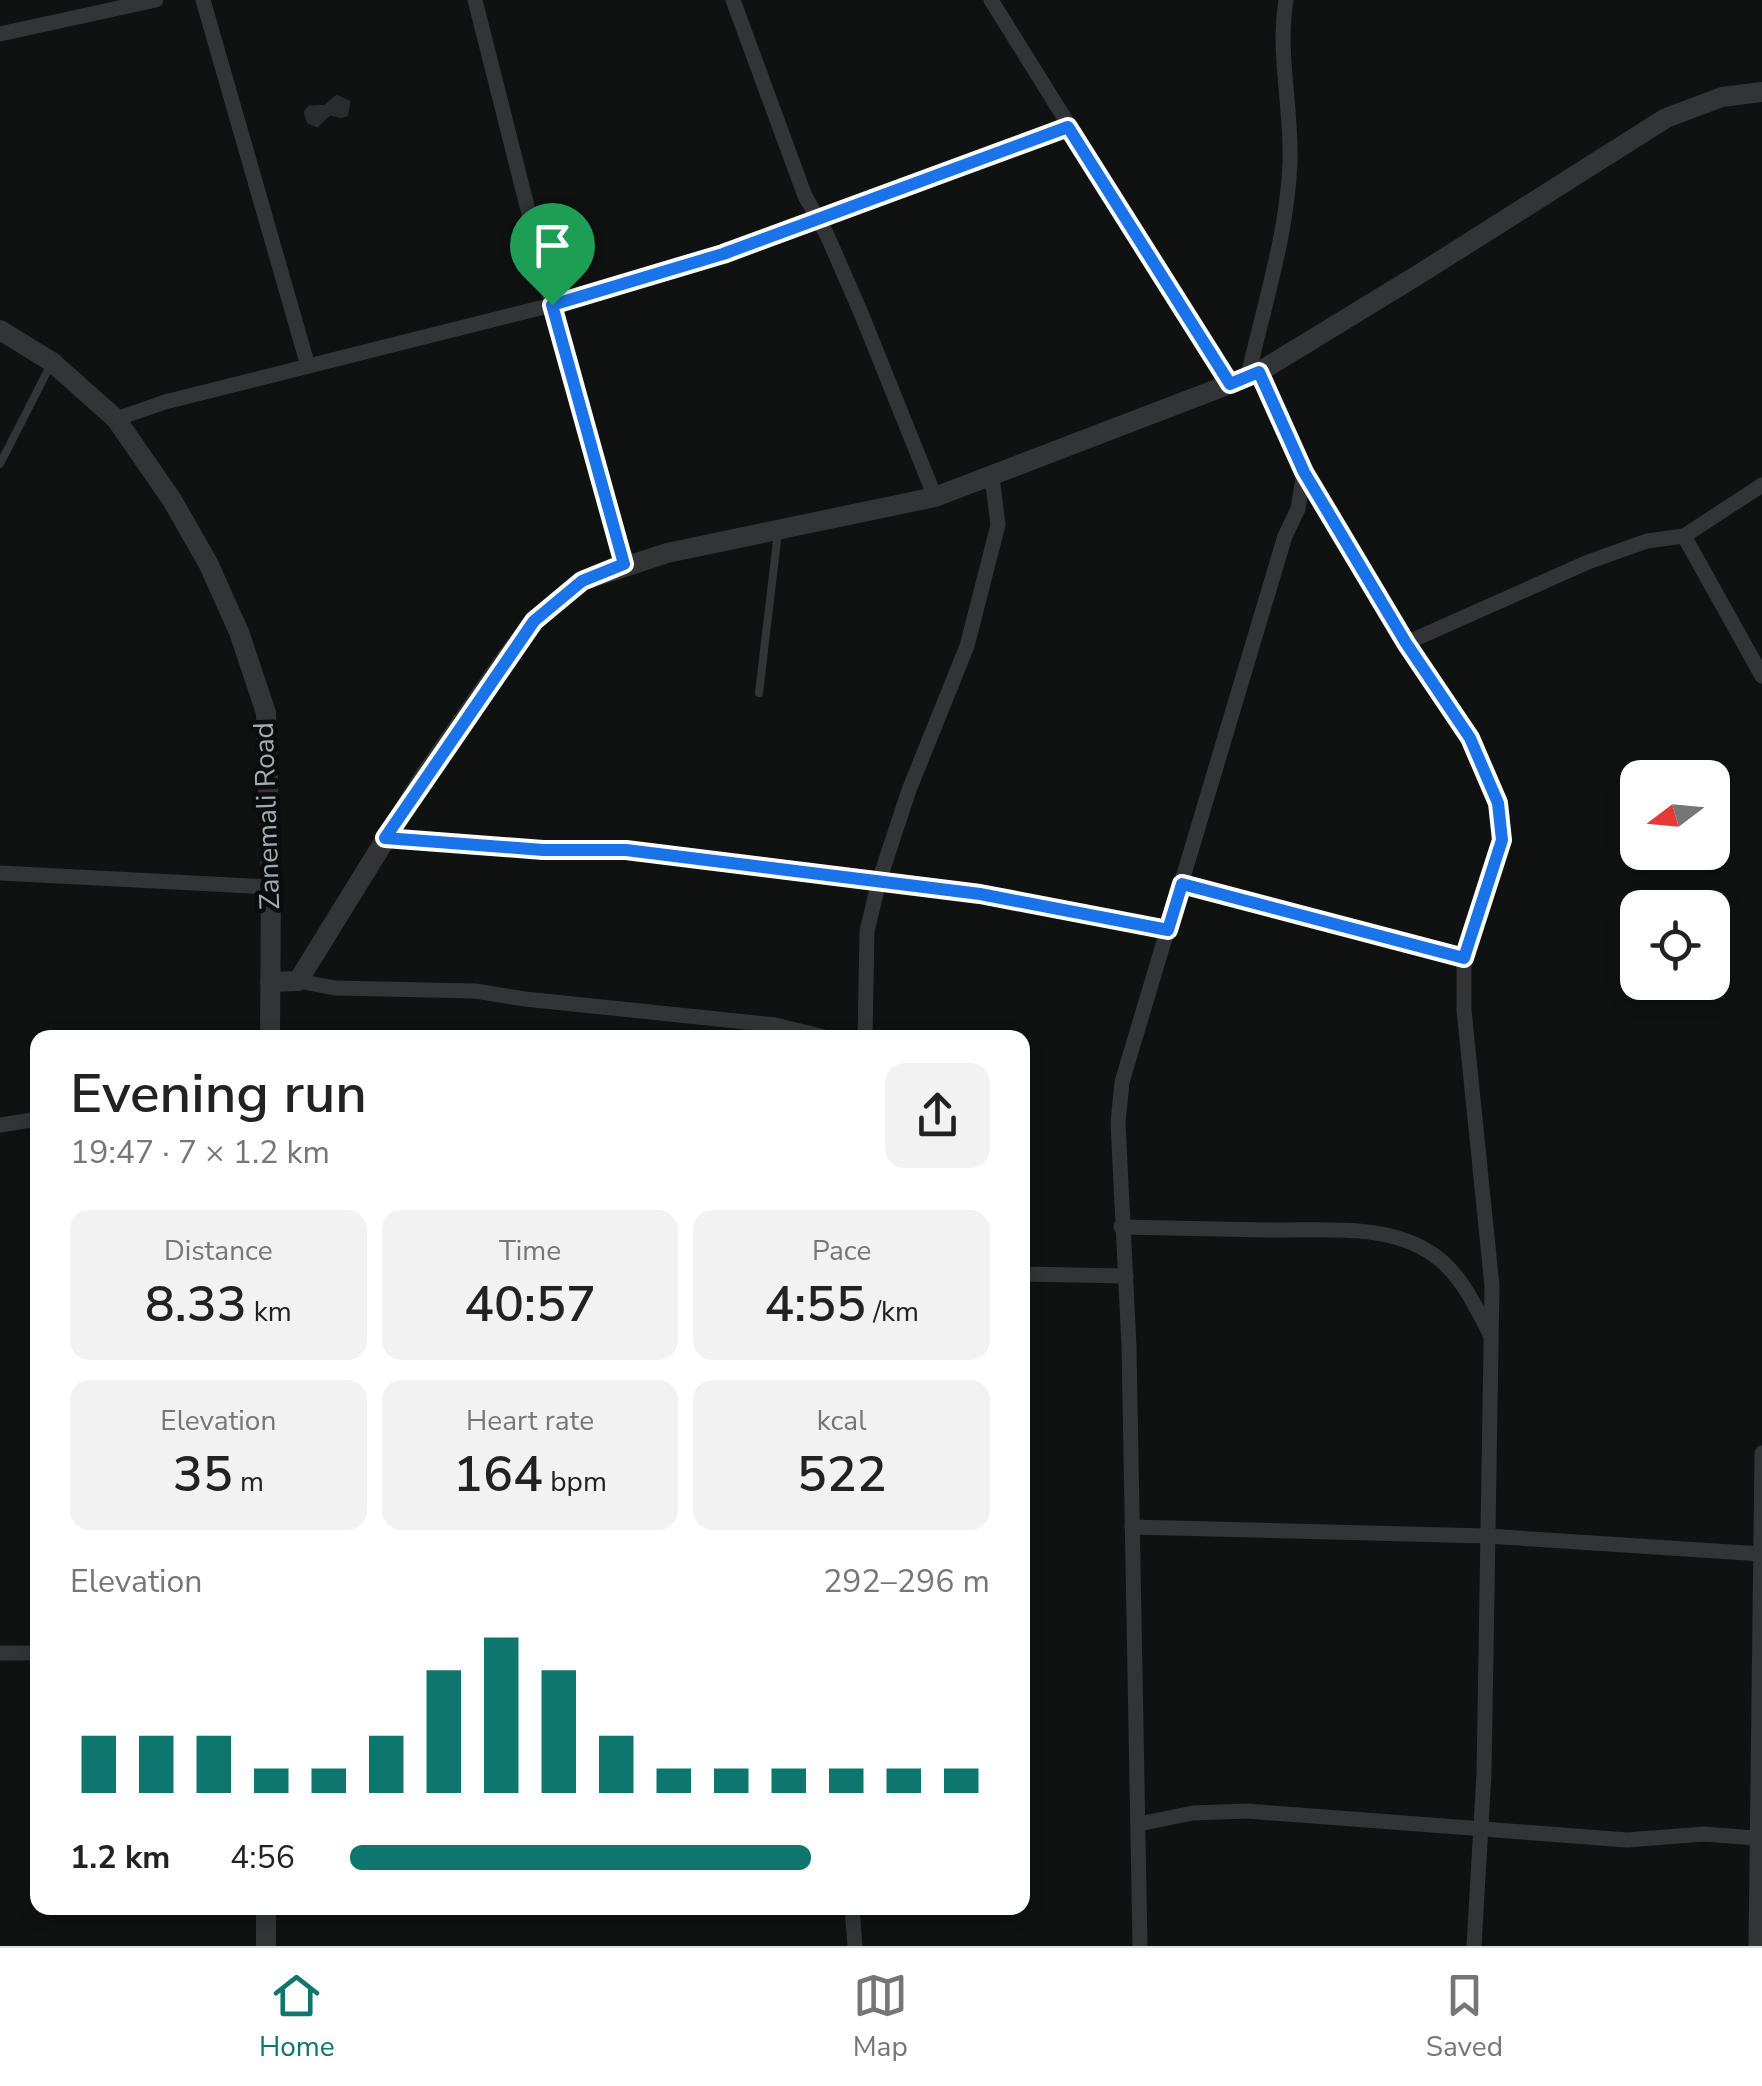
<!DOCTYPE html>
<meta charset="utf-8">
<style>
body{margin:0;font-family:"Nunito Sans",sans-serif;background:#f2f2f2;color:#222;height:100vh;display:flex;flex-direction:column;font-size:38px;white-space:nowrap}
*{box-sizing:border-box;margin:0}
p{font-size:32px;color:#767676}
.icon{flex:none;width:55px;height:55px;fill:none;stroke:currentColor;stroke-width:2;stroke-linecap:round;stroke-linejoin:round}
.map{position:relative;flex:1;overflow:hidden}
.sheet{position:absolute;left:30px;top:1030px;width:1000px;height:885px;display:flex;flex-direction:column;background:#fff;border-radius:20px;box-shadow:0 5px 15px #0003}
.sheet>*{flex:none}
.needle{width:65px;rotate:254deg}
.fabs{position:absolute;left:1620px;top:760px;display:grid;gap:20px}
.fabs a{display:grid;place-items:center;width:110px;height:110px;border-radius:20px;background:#fff;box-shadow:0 5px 15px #0003;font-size:50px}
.pin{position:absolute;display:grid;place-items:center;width:85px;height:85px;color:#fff;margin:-102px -42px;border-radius:50% 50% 50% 0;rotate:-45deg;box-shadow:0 0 10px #0007}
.pin .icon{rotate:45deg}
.round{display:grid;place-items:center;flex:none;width:105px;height:105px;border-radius:20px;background:#f2f2f2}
.headline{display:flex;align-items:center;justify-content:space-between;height:170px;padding:0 40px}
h1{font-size:55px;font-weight:600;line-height:75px}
.figures{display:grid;grid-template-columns:repeat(3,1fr);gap:15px;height:170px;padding:10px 40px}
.figures div{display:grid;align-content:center;border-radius:20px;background:#f2f2f2;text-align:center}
.figures b{font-size:50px;font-weight:600}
.figures small{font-size:28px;font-weight:400}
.figures p{font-size:28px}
.chart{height:280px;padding:20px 40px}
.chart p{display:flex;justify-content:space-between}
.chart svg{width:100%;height:180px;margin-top:10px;stroke:#0f766e;stroke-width:6}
ul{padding:0 40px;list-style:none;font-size:32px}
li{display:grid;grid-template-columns:160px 120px 1fr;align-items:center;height:75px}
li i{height:25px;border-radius:12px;background:#0f766e}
.menu{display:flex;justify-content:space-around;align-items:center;height:140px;border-top:2px solid #e0e0e0;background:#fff;font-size:28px;color:#767676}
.menu a{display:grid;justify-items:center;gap:5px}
.menu .selected{color:#0f766e}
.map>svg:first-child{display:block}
.building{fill:#2b2c2d;stroke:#2a2b2d;stroke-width:2.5}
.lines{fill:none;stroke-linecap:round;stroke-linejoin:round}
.service{stroke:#323436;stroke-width:8}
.minor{stroke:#323436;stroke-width:15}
.tertiary{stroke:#323436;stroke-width:20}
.route-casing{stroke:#fff;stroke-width:20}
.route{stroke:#1a73e8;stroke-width:12}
.labels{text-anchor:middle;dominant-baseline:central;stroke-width:9;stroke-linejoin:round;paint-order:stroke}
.street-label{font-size:28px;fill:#a3acb1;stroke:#0b0c0c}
</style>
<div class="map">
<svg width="1762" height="1946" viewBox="0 0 1762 1946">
<rect width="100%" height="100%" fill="#101111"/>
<!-- building -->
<path class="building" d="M337,96L349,102L347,115L341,117L330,114L317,126L308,122L305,112L309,107L325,106Z"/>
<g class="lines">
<!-- service -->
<g class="service">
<path d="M0,464L50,366"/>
<path d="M759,693L778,532"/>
</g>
<!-- minor -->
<g class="minor">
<path d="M203,0L308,366"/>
<path d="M475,0L552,305L624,565"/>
<path d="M733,0L805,196L827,235L861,313L935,497"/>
<path d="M991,0L1230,384"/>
<path d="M0,34L156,0"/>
<path d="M1248,376C1264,305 1287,235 1290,163C1292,108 1277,54 1286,0"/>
<path d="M116,419L165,402L552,305L723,254L1068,127"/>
<path d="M1304,472L1406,643L1470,738L1502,817V840L1495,865L1473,924L1464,957V1010L1492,1286L1484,1774L1474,1946"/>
<path d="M1684,536L1762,676"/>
<path d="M1406,643L1588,562L1647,541L1684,536L1762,485"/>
<path d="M385,839L543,850H626L981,894L1167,930"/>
<path d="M0,873L271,887"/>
<path d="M1183,884L1464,957"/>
<path d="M298,981L335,988L475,991L525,999L775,1025L829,1038"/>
<path d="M865,1038L867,931L879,881L909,790L967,646L998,525L992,477"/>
<path d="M0,1125L38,1119"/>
<path d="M1121,1227C1170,1228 1218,1229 1267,1230C1317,1231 1381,1223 1426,1250C1458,1268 1474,1303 1490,1334"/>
<path d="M1022,1274L1126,1276"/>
<path d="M1132,1527L1487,1536L1762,1554"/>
<path d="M0,1653H38"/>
<path d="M1139,1824L1193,1813L1247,1811L1627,1840L1704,1834L1755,1838"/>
<path d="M852,1908L855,1946"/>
<path d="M1140,1946L1129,1346L1118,1123L1122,1082L1285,536L1298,509L1304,472L1259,372"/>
<path d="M1756,1946L1762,1453"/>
</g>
<!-- tertiary -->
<g class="tertiary">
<path d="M0,330L52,362L116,419L172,500L208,563L239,632L266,713L271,887L270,1038"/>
<path d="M270,982L298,981L424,777L505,660L534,621L582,581L667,553L935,497L1230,384L1259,372L1421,273L1666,118L1722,97L1762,92"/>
<path d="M266,1946V1908"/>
</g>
</g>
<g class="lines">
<!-- route casing -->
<g class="route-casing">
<path id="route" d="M1068,127L1230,384L1259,372L1304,472L1406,643L1470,738L1498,803L1502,840L1464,958L1182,884L1168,930L980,894L626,850H543L385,838L534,621L582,581L624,564L552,305L723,254Z"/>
</g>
<!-- route -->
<use href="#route" class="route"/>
</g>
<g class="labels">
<!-- street labels -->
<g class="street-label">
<text transform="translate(267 816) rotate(-92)">Zanemali Road</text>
</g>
</g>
</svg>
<div class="fabs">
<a><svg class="needle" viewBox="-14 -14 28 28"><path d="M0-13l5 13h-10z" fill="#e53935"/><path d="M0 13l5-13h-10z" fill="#767676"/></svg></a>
<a><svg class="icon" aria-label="locate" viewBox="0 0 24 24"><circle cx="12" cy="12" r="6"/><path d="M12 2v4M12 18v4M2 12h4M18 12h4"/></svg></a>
</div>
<div class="pin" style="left:552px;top:305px;background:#1e9e55"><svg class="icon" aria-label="arrive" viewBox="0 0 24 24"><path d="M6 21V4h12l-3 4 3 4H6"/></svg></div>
<section class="sheet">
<div class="headline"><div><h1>Evening run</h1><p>19:47 · 7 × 1.2 km</p></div><a class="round"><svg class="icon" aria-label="share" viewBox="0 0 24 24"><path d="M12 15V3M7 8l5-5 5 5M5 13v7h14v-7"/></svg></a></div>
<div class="figures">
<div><p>Distance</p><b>8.33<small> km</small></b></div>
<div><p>Time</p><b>40:57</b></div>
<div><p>Pace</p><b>4:55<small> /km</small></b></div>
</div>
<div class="figures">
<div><p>Elevation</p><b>35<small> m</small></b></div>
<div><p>Heart rate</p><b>164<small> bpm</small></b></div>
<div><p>kcal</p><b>522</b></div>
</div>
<div class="chart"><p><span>Elevation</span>292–296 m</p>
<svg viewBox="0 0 160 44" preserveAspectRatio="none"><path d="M5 44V30M15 44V30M25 44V30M35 44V38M45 44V38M55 44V30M65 44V14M75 44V6M85 44V14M95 44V30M105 44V38M115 44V38M125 44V38M135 44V38M145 44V38M155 44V38"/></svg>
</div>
<ul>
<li><b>1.2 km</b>4:56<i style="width:72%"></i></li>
</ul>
</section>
</div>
<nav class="menu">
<a class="selected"><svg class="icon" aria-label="home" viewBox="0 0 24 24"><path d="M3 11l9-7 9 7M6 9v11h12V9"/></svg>Home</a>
<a><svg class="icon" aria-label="map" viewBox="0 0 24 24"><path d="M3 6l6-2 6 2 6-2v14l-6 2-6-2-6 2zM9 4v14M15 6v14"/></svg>Map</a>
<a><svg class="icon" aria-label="saved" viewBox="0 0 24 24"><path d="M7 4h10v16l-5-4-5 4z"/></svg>Saved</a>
</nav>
